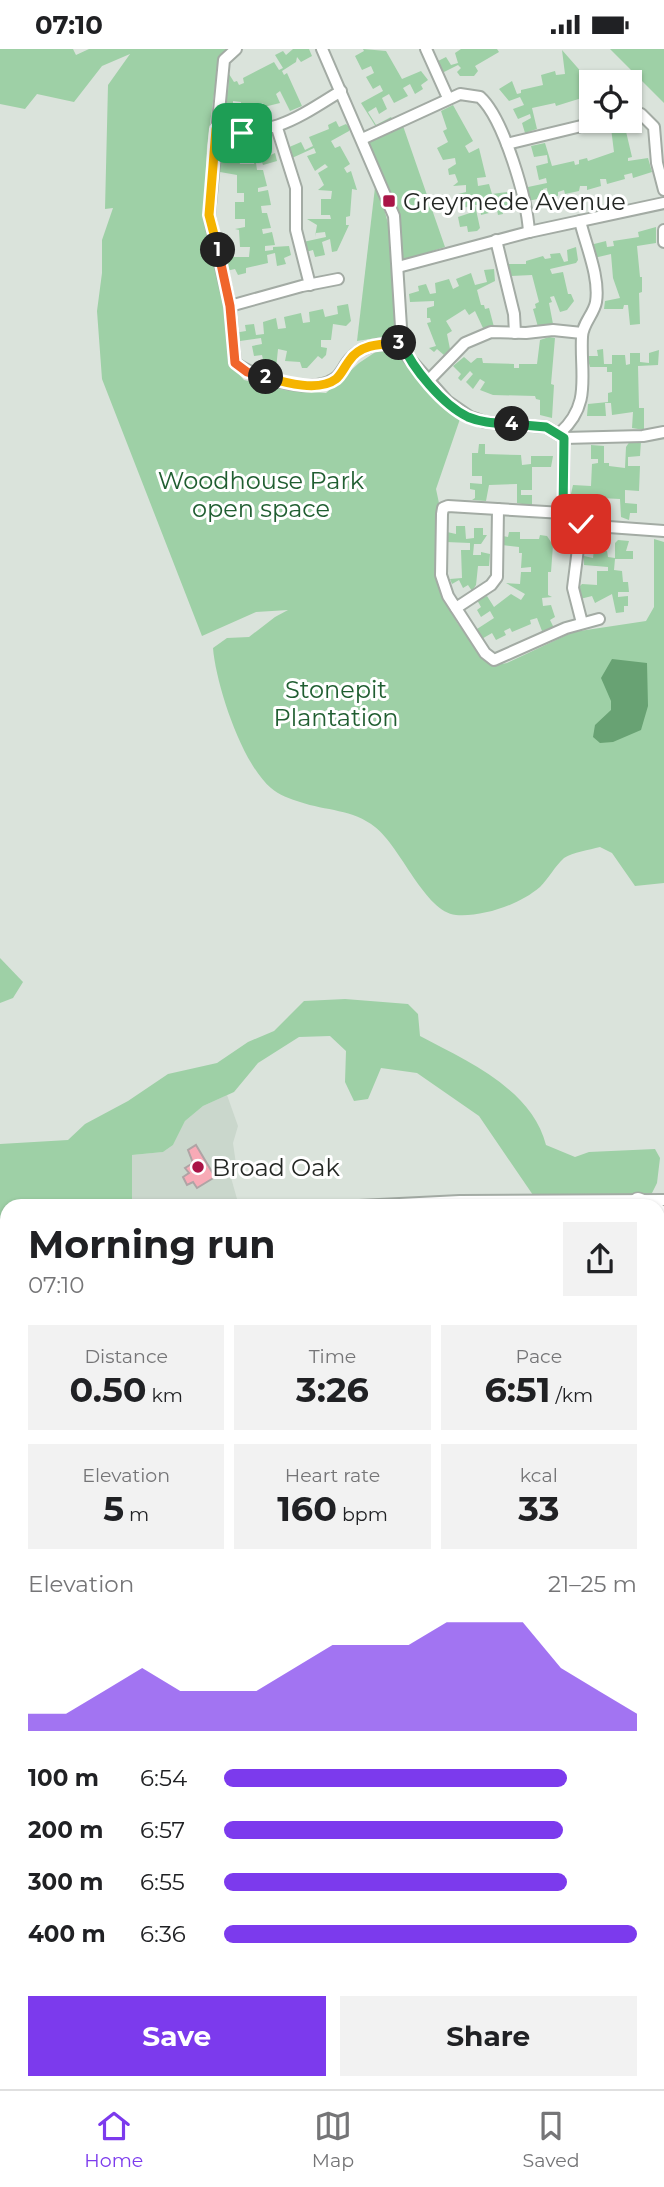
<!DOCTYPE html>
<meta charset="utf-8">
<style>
body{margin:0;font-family:Montserrat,sans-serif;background:#f2f2f2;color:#202124;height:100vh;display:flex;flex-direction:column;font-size:26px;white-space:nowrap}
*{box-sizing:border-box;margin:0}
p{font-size:23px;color:#757577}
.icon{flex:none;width:38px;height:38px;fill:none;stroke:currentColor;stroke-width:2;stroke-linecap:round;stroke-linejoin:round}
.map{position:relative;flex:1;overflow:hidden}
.drawer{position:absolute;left:0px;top:1150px;width:665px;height:891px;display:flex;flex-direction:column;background:#fff;border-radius:21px 21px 0 0;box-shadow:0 2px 5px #0004}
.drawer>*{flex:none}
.tools{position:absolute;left:579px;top:21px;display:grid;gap:14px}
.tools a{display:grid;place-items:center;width:63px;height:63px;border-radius:0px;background:#fff;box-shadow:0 2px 5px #0004;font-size:35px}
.pin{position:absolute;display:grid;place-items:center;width:60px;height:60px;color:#fff;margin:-30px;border-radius:14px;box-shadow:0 4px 10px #0006}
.km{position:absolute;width:35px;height:35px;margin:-18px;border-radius:50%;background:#222;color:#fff;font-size:19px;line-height:35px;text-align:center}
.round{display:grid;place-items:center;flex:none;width:74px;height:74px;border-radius:0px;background:#f2f2f2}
.overview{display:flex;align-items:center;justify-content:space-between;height:119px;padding:0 28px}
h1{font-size:38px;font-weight:700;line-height:52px}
.figures{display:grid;grid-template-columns:repeat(3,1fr);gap:10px;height:119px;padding:7px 28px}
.figures div{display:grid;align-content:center;border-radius:0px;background:#f2f2f2;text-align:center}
.figures b{font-size:35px;font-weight:700}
.figures small{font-size:19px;font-weight:400}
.figures p{font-size:19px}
.chart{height:196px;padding:14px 28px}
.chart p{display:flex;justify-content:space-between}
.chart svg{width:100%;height:126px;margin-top:7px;fill:#7c3aed;opacity:.7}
.button{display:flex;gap:14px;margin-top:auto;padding:14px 28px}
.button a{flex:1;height:80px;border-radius:0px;background:#7c3aed;color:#fff;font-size:28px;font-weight:700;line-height:80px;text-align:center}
.button a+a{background:#f2f2f2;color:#202124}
ul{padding:0 28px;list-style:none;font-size:23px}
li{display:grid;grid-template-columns:112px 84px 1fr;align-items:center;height:52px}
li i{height:18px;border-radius:9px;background:#7c3aed}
.status{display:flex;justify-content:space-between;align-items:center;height:49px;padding:0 35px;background:#fff;direction:ltr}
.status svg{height:19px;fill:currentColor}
.menu{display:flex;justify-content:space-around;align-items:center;height:98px;border-top:2px solid #e0e0e0;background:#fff;font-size:19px;color:#757577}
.menu a{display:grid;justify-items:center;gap:4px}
.menu .on{color:#7c3aed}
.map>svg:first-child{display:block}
.built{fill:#cad7cc}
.green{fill:#9ed0a6}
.water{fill:#68a273}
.building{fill:#f8aab6;stroke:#afa4a5;stroke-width:2}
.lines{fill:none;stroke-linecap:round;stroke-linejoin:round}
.minor-casing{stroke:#a3aba4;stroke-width:14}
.primary-casing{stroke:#a3aba4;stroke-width:21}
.minor{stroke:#fff;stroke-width:10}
.primary{stroke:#fff;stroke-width:18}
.split-1-casing{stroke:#fff;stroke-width:14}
.split-2-casing{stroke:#fff;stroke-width:14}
.split-3-casing{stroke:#fff;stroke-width:14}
.split-4-casing{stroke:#fff;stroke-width:14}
.split-5-casing{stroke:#fff;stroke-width:14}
.split-1{stroke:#f5b400;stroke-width:9}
.split-2{stroke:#f0652b;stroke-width:9}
.split-3{stroke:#f5b400;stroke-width:9}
.split-4{stroke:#22a559;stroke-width:9}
.split-5{stroke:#22a559;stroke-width:9}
.poi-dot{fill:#aa1547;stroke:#fff;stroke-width:2.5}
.labels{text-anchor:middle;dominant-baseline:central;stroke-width:6;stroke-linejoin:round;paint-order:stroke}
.poi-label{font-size:24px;fill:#242724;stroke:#fff;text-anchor:start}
.park-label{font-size:24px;fill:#205e31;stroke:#fff}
</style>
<div class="status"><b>07:10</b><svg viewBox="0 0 49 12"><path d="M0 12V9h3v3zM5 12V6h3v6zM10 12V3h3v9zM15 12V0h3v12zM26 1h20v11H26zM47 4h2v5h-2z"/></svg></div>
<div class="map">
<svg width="664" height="2040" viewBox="0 0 664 2040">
<rect width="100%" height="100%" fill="#dae3db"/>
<!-- built -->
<g class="built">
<path d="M227,1046L238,1077L233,1094L236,1115L228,1118L239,1157H132V1106L163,1103L173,1096L185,1072L203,1057Z"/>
<path d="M664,1284V1545L658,1541V1301Z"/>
<path d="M664,1922V2040H320L325,2034H658V1924Z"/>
</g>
<!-- green -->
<g class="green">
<path d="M0,0H73L76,6L89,0H228L219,8L207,97L204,166L225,258L230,315L244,331L284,341L326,344L359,314L377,302L394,303L460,370L436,440L440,459L435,515L442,548L458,575L491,617L507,614L573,583L646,572L654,558V490L664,493V834L635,837L612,804L600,798C589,801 573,803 564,809C555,817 549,829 540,838C519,856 483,868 456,866C425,863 401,798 375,778C353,760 326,762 300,753C290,750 279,746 271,739C242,715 216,636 213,599L227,589L249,588L275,568L288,561L256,563L202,587L102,330L97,262L102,224V191L113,159L105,160L108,36L130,5L102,17L74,53L37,45L25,60L0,55Z"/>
<path d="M293,0H309L312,7L301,13L297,8L296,13L282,22L284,26L287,24L302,57L290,62L280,42L276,45L280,54L264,58L263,54L257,55V58L241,61V53L233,52V58H222L224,44L228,43L229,25L234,33L237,32L239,36L244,34L243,29L274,13L279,21L283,19L275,6L283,2L286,6Z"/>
<path d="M363,0L386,2L402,30L421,22L428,31L421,36L423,40L415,45L410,35L403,39L408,47L394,54L389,45L382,49L387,60L379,65L376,58L368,63L376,76L391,68L393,71L376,78L361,54L383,42L380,36L373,40L366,28L374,24L371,17L362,21L355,7L364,2Z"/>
<path d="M461,0H497L499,3L475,17L478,22L474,27H460L457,23L461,19L458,16L442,24L436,13L446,8L451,16L458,14L455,4Z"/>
<path d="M610,0H664V54Z"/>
<path d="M562,1L591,34V66L585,48L556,57L555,54L532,59L537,80L525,84L522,74L531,69L530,65L518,70L513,60L524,56L520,48L509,52L499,40L512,32L517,45L521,44V41L543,36L541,26L555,22L556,26L565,25Z"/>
<path d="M453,56L473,92L465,97L469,104L479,99L486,128L477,129L478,137L489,135L492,145L507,143L513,155L502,159L503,165L498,166L496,156L492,157L493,163L481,166L480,156H475L480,179L477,182L468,183L467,177L460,178L458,168L470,164L468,158L458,159L454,146L466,143V136L453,137L458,133L455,125L449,126L448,120L456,115L455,109L443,111L437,99L448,93L443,82L447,80L441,62Z"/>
<path d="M336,72L339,78L346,75L350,79L349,82L331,92L335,99L340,97L350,115L344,119L347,124L351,122L357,141L352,140L350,167L346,168V176H349L337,202L332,203L330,190L322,193L325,206L315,208L313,201L306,203L303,193L326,188L325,183L316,184L315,188L317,176L307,170H331L330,166H321V150H331L332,142L318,141L324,136L318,124L328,118L325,115L315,122L307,107L316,104L314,99L292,109L287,99L301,93L305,101L313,97L309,88L329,80L328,76Z"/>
<path d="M402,74L445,198L401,212C401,166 387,132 367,92Z"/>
<path d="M624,74L632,108L628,109V112L648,109L652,123L633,129L632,124L624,126L625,130L607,135L606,130H600L601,137L587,141V137H580L579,142L565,145L564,141L558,143V147L548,149L547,139L543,140L545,155L540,157L538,150L527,152L528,138L547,134L546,129L539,131L536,117L548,114L547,106L534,108L531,97L545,94L552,117L574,112L575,116L579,115V111L587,109L588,112L614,103L611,79Z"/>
<path d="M264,100L266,108L275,104L277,112L263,116L262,113L256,114L257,121H263L267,137L258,139V143L268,141L271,156L261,157L262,164H267L271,179L262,180L263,185L272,183L275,196L265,197V202L273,201V198L289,197L291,206L284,209L286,215L277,217L275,204L267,206L268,214L246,219V224L238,226L235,220L226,222L224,208H249L250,198H240L239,181L235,180L245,178V170H235V153H244V144H237V126L220,123L218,110L227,111L228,105H238L240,115H254L256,102Z"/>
<path d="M376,130L392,189L396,286L357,292Z"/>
<path d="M656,178V194L637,197L640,228H642V243L639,244L640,275L630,276L628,256H624L623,260H604L605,252L620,249L613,229L611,205L594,209L590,196L606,192L607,198L614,197L613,192L639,188L638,183Z"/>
<path d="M576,198L578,211L576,214L550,220L552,225L563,223L568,245H571L574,252L567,261L560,263L554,247L550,248L552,253L549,254L553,275L538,278L533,260L536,259L535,255L539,253L532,226L511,227L507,215H526V212L543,207L545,210L551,209L550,205L560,204L564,213L568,212L567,201Z"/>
<path d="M494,220L495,232L477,241L481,256H484L485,260L489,259L494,278L483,279L475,262L469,266L465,260L446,272L452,282L447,285L450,300L444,306L437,300L434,303L429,299L436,297L427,274L431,273L430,269H427V259L434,257V252L410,253L409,245L419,242L418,237L426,235L430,245L436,244L435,234L449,230L453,240L459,237L456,230L471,224L475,236L487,233L484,221Z"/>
<path d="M348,255L351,272L346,277L333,275L331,291H321V298L327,299L326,306L322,310L318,307L307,319H302L300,313L285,312L287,302L278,300L276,320H265L262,306L254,307L252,297L262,295L261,289L240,292L234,284L246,282L245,276L254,275L256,286L264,285L263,273L276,269L278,280L286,279L284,268L301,264L303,274L310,273L309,263L323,260L325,268L338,265L337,257Z"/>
<path d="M549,288L555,289L551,335L554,336L552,369L540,366V351L536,350L535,347L493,346L480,341L485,333L480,330L473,340L466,333L473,325L470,322L461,332L458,329L461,325L453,317L464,308L471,314L477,309H482L483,314L514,315V319H519V315H537L540,291Z"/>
<path d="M603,300L604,315H612V306H625L626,316L630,315V304H640V313L649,314V304L659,301L658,316L638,317L639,359H644V381L632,379L633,363L612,366L611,354H605L606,367H587L588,355L608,353V344L612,343V323H607V318H590L587,307H598L597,301Z"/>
<path d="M630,392H641L640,407L628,408V417H640L639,442L625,441V454L637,455V464H630L629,471L621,468L620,450L601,449L599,446L593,449H570L573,436L591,437L592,415L598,414V410H591V396L604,397V414H609V417L625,419L626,398Z"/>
<path d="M479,395H485V405L521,406L522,416L531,415V407H553L551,418H532V441H521V446H532V457L517,454V435L489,436L486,452L472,451L475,449V441L470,440V434L482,435V427H472V404H478Z"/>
<path d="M456,477H465L466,490L474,489V479H483V486H487L481,495H474L473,506H481V503L490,505L489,517H478L476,536L472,542L468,536L463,539L459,531L452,535L450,530L462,529L461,501H470V494L446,493L447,483L456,485Z"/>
<path d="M509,483H520V490H539L540,486L547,487L553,496L551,523H548V546L552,548L542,549L543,557L551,556L555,568L550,571L554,579L542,582L537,569L530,571L531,575L512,583L510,579L504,582L506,586L496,591L492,584L480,591L477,580L494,569L490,562L481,568L477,561L481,558L477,551L487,547L494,558L511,545L521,551L525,545L506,534L520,535L521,523H531V518L521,519L522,504H519V498L502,496L503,487L508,488Z"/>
<path d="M618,491L629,492L626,502H633V510H615L614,521L622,522L623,533H628L629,543H618V548L628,547V557H624V563L616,564L612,545L595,554L592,547L580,550L578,539L582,535L597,536V522H608V518L584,516V507L593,509L594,501L607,502L608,508L615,509V494Z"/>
<path d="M0,909L23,933L13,949L0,954Z"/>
<path d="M345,950L408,955L418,965L420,987C467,1012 532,1040 546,1096L575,1108L589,1103L655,1100L660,1109L657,1134L650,1148L535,1149L479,1067L417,1024L381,1019L368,1050L354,1052L345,1033L346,1002L330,987L299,988L258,1014L234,1043L203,1057L185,1072L173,1096L163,1103L132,1106V1157H7V1177L0,1176V1095L68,1091L85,1075L128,1052L168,1025L217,1014L248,993L274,982L304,952Z"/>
</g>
<!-- water -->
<path class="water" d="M612,610L647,614L648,657L641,681L613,693L600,694L593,688L595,676L611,661V652L601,629Z"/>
<!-- building -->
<path class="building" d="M196,1096L215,1128L197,1139L193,1133L187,1136L183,1128L189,1124L185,1119L193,1114L188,1101Z"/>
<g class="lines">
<!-- minor casing -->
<g class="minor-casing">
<g id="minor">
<path d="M236,0L224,11L209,166L230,257L235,314C256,329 310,346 334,330C342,326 344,315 351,309C364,294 385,295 402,294"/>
<path d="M322,0L394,167L402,294L407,307L447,352L470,368L485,373L546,378L564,389L563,464L581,476L664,482"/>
<path d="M426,0L448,49"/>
<path d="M630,65H641L654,78L657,114L664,141"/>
<path d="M277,79L296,139V181L310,236"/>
<path d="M216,80C271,89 296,70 341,42"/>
<path d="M362,90L460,45L480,48C504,70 527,150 529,183"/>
<path d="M507,95L602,72"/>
<path d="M664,181V193"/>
<path d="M496,191L514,265L515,284"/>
<path d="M398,218L529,183L664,154"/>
<path d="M230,257L302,237L338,230"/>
<path d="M428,332L465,294L491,283L526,284L553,281L582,284"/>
<path d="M560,384C592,355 580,326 582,288C582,275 594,265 596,253C600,228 586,197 580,172"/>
<path d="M564,389L643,387L664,383"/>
<path d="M563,464L448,457L443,459L442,465L441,526L448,547L485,604L494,611L566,579L599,570"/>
<path d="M581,476L573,539L582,574"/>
<path d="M456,559L491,536L497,528L498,460"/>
<path d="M359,1157L460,1152L664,1151"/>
<path d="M0,1180L7,1181"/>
<path d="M658,1659L664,1664"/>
<path d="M658,1754L664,1747"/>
<path d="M658,1860L664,1867"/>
<path d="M658,1910L664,1901"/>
</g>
</g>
<!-- primary casing -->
<g class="primary-casing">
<g id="primary">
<path d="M638,1153L648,1157"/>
<path d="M658,1164L664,1172"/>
<path d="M658,1241L664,1226"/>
<path d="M289,2040L294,2034"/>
</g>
</g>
<!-- minor -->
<use href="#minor" class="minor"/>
<!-- primary -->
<use href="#primary" class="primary"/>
</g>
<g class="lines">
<!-- split-1 casing -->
<g class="split-1-casing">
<path id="split-1" d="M218,201L209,166L216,80L242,84"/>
</g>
<!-- split-2 casing -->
<g class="split-2-casing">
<path id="split-2" d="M218,201L230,257L235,314L247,323L266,328"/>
</g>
<!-- split-3 casing -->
<g class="split-3-casing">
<path id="split-3" d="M266,328C286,334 319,343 336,330C341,326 345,317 349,312C360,295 381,295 399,294"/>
</g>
<!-- split-4 casing -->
<g class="split-4-casing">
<path id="split-4" d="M399,294H402C412,319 443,356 468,368C482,374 497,374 512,375"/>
</g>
<!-- split-5 casing -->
<g class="split-5-casing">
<path id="split-5" d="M512,375L546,378L564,389L563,464L581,475"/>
</g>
<!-- split-1 -->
<use href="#split-1" class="split-1"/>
<!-- split-2 -->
<use href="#split-2" class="split-2"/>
<!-- split-3 -->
<use href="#split-3" class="split-3"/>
<!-- split-4 -->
<use href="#split-4" class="split-4"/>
<!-- split-5 -->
<use href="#split-5" class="split-5"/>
</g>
<!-- markers -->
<g class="poi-dot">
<rect x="382" y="145" width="14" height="14" rx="3.5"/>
<circle cx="198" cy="1118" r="7"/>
</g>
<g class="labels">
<!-- poi labels -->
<g class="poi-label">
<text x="403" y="152">Greymede Avenue</text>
<text x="212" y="1118">Broad Oak</text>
</g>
<!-- park labels -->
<g class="park-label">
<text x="261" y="431">Woodhouse Park<tspan x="261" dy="28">open space</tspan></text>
<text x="336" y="640">Stonepit<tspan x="336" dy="28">Plantation</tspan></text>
</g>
</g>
</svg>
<div class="tools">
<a><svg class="icon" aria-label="locate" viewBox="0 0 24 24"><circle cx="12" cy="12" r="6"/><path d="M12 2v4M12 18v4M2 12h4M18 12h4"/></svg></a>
</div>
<div class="pin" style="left:242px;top:84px;background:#1e9e55"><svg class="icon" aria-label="arrive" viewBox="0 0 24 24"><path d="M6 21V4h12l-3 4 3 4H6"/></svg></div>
<div class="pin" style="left:581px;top:475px;background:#d93025"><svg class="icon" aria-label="check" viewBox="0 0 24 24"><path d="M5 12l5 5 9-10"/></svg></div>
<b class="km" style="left:218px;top:201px">1</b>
<b class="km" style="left:266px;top:328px">2</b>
<b class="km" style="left:399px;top:294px">3</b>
<b class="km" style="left:512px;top:375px">4</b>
<section class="drawer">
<div class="overview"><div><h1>Morning run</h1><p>07:10</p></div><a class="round"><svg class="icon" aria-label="share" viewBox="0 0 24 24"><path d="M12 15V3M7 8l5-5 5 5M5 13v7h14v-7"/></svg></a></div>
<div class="figures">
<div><p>Distance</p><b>0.50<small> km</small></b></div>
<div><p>Time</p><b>3:26</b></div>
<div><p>Pace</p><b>6:51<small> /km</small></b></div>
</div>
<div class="figures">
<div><p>Elevation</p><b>5<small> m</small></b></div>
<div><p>Heart rate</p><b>160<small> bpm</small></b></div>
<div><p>kcal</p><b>33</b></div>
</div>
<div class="chart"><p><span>Elevation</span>21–25 m</p>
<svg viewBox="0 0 160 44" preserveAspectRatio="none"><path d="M0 44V38L10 38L20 30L30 22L40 30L50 30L60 30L70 22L80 14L90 14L100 14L110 6L120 6L130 6L140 22L150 30L160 38V44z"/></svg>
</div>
<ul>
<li><b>100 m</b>6:54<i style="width:83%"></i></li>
<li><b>200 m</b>6:57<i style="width:82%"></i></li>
<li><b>300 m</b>6:55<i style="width:83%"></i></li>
<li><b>400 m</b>6:36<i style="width:100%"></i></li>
</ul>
<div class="button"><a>Save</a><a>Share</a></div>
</section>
</div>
<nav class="menu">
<a class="on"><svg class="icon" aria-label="home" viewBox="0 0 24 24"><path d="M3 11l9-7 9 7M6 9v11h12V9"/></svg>Home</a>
<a><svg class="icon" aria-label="map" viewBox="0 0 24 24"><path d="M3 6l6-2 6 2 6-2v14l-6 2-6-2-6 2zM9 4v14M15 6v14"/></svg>Map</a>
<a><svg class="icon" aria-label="saved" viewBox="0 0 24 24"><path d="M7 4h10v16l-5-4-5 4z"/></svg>Saved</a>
</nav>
